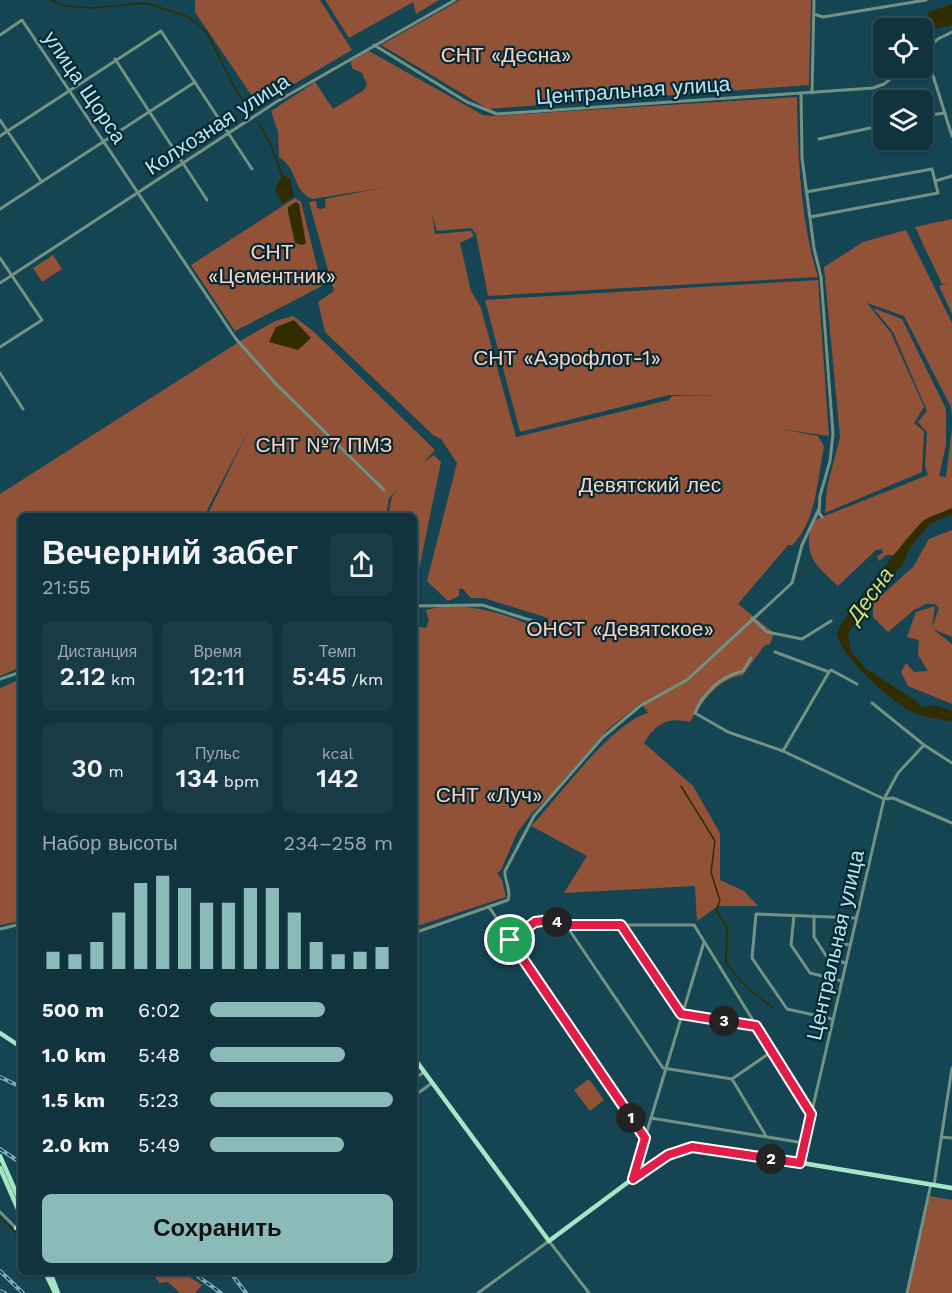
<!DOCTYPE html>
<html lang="ru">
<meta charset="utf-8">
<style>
body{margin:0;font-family:"Work Sans",sans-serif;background:#193b45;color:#f1f3f6;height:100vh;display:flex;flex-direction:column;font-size:22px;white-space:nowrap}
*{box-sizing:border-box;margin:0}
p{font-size:20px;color:#9caab0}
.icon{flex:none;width:33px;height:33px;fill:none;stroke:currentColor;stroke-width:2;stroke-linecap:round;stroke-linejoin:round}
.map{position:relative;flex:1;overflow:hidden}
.drawer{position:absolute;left:18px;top:513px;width:399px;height:762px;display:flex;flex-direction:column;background:#10333e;border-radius:9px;box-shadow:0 2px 4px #0004,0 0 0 2px #304e58}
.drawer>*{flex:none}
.controls{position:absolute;left:873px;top:18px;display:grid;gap:12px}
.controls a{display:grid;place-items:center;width:60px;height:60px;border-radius:9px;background:#10333e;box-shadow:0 2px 4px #0004,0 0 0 2px #304e58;font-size:30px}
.pin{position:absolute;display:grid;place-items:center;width:51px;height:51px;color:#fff;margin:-26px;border:3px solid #fff;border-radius:50%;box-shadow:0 2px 6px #0007}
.km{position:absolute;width:30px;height:30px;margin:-15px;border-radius:50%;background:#222;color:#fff;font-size:16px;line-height:30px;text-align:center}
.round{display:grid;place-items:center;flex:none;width:63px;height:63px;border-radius:9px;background:#193b45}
.summary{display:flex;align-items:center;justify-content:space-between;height:102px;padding:0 24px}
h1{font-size:33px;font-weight:600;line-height:45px}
.figures{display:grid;grid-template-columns:repeat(3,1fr);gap:9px;height:102px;padding:6px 24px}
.figures div{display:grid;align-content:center;border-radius:9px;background:#193b45;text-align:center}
.figures b{font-size:26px;font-weight:600}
.figures small{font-size:16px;font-weight:400}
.figures p{font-size:16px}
.chart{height:168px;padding:12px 24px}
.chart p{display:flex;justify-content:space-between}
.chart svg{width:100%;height:108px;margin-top:6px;stroke:#8bbbb9;stroke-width:6}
.primary-button{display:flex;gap:12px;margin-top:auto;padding:12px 24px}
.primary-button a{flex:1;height:69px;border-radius:9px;background:#8bbbb9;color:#111;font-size:24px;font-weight:600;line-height:69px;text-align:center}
ul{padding:0 24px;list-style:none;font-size:20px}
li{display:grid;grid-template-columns:96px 72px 1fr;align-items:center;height:45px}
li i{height:15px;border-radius:8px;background:#8bbbb9}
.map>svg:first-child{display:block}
.green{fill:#915238}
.water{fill:#322d00}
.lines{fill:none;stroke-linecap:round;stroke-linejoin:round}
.stream{stroke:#322d00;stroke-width:1.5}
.minor{stroke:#739283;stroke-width:3}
.major{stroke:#a5e6c7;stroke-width:4.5}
.rail-casing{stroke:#81abba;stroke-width:4}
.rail{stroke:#032935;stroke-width:1.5;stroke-dasharray:4.5;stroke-linecap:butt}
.route-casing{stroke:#fff;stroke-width:12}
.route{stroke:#e11d48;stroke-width:8}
.labels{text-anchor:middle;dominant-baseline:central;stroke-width:4.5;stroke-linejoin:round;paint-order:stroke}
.park-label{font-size:21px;fill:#fdd2c0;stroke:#032935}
.street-label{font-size:21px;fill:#bbe3f2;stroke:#032935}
.water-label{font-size:22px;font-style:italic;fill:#e8dc68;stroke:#032935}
</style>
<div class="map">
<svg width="952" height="1293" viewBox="0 0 952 1293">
<rect width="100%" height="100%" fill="#154453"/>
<!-- green -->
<g class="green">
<path d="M195,0H320L352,50L258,105L195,12Z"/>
<path d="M325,0H439L416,14L413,2L349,38Z"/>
<path d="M460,0H811L809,85L488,109L381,45Z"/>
<path d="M369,51L483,115L492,116L797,97C798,156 800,220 818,277L488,296L476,234L471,228L437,231L432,214L435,234L471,231L474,236L460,243L471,291L481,308L516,437L669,400L672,396H722L669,395L520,432L485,300L818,280L829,436L781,429L818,436L824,446C818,477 816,523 792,545H788L738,604L774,633L770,644L764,646L743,675C717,679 703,701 690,722C668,717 656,723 644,743L693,786L720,833V880L744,891L758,906H718L697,921L695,886L564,893L587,856L531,826C560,796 611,723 648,713L641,703L607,730L548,798L532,813L517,833L501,870L497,873L502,880L506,897L414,927V622L420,627L426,628L429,620L426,610C465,599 516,615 549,636L548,618L484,598H471L463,589H459V596L448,601L427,581L457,463L441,439L433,435L325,332L318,302L334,291L309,202L316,201L317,208L321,209L326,207L325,199L381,188L312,199C292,190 299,170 279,157L278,132L271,111L315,82L333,109L364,90L367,84L362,73L352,68L351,61Z"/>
<path d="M295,198L301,202L322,286L235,331L191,265Z"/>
<path d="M952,219V314L939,286L948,283L942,284L915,227Z"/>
<path d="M906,230L952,323V418L951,407L904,316L867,303L891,333L924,407L914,423L924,431L922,472L825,513L827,487L840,437L824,267L863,242Z"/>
<path d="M53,255L62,269L42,282L33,268Z"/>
<path d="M873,308L902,319L946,409V445L939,476L946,477L952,428V508L924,521L895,555H886L879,561L877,556L883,553L882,549L876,550L838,586C814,563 803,557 812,521L928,475L925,466L927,432L918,422L927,411L893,332Z"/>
<path d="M293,316L313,331L435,450L424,462L434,455L441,462L414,594V516H388L392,496L397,490L389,498L386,516H207L249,429L204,516H21V667L0,676V494L242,340L275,321Z"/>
<path d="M952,530V637L933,629L952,644V704L908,686L901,672L906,663L914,672L928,671L918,655L919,640L907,637L916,612L935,606L932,628L939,608L935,604H926L914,610L888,632L873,617V603L913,567L929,539Z"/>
<path d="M21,679V921L0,925V688Z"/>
<path d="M589,1079L604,1100L590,1111L574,1090Z"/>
<path d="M930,1196L952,1200V1293H907Z"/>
<path d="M150,1272H182L202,1285L195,1293H180L168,1282L160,1283Z"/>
</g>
<!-- water -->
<g class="water">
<path d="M952,4V25L933,29L927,16L929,12Z"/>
<path d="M282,175L290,178L294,196L282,204L275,189Z"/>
<path d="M296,202L299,204L306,243L302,245L295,243L288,212V207Z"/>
<path d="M294,320L311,338L298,350L269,342L276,327Z"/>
<path d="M952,508V514L930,524L909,549L903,564L867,602L848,634L851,651L865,668L919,703L921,708L934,705L952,711V721C943,720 924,717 916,714C893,703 842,659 837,634C836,625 912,531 923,521C931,515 943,513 952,508Z"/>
</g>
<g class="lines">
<!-- stream -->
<g class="stream">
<path d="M50,0L65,6L90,8L146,3L189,17L207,33L236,90L252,114"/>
<path d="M258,122L270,143L282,175"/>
<path d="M681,786L715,841L711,872L720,901L716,910L727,928L726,963L747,988L773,1008"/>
<path d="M0,1217L21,1238"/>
<path d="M43,1272L52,1293"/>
</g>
<!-- minor -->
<g class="minor">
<path d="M814,14L823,17L926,0"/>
<path d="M0,35L22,20L236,339L277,385L384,490"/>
<path d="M374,45L467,102L497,114L873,88L884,84L904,68"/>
<path d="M925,50L952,136"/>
<path d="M922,52L938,39L952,32"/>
<path d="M115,59L207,200"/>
<path d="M801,93L802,158L814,248L821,277L833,434L830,461L820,496L819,513L822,517"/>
<path d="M812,93L814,0"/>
<path d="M922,116L945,113"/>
<path d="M0,120L41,181"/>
<path d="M0,136L161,31L252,169"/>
<path d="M819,139L884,125"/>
<path d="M935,181L952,176"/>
<path d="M806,192L932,169L938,193L810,217"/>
<path d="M0,209L195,82"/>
<path d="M0,258L42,320L0,347"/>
<path d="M0,283L276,102L455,0"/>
<path d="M0,373L23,409"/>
<path d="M414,606L482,605L549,626"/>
<path d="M752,618L767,632L802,639L831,621"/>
<path d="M775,652L829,672L783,751L884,799L893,798L952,823"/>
<path d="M751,658L743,671C720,677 704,692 695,713L728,732L783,751"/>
<path d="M829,672L831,670L857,684"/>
<path d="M0,679L21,672"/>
<path d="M872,703L924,745L952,763"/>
<path d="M489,907L645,1138"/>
<path d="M794,915L791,945L810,973L842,981"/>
<path d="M814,916V937L827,957L845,963"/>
<path d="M837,918L836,930L843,944L850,945"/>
<path d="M566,925L663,1068L732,1079L771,1052"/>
<path d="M622,926L681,1014L756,1026"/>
<path d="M0,929L21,924"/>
<path d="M414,933L508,900C512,890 504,881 505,871L534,816L603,737L640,706L687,680L792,583L802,545L819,509"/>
<path d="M510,940C532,925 539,916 566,925H694L811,1114"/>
<path d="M832,1019L787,1009L752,958L756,914L856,918"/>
<path d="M414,1079L424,1072"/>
<path d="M732,1079L766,1136"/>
<path d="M414,1096L432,1083"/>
<path d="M651,1118L804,1143"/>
<path d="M941,1137L952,1138"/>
<path d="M800,1163L884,799L898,773L924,745"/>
<path d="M633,1178L704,942"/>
<path d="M934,1185L952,1068"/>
<path d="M0,1212L21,1233"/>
<path d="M478,1293L549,1241L589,1293"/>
<path d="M907,1293L931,1184"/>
</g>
<!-- major -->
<g class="major">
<path d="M0,1033L21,1047"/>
<path d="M414,1058L549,1241L643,1171L684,1148L796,1162L952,1188"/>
<path d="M0,1156L21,1204"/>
<path d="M0,1168L21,1216"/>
<path d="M16,1228H21"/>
<path d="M45,1272L55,1293"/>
<path d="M50,1272L58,1293"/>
</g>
<!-- rail casing -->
<g class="rail-casing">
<g id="rail">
<path d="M0,1077L21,1087"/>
<path d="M0,1149L21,1163"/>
<path d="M0,1271L23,1293"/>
<path d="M192,1272L221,1293"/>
<path d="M230,1272L246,1293"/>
<path d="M0,1291L5,1293"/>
</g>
</g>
<!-- rail -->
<use href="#rail" class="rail"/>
</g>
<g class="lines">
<!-- route casing -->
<g class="route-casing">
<path id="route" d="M550,920L566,925H621L681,1014L756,1026L811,1114L800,1163L692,1147L668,1155L633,1179L645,1138L510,940L535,922Z"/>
</g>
<!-- route -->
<use href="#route" class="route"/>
</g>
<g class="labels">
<!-- park labels -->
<g class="park-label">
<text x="506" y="54">СНТ «Десна»</text>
<text x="272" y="251">СНТ<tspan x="272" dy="24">«Цементник»</tspan></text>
<text x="567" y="357">СНТ «Аэрофлот-1»</text>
<text x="324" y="444">СНТ №7 ПМЗ</text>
<text x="650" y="484">Девятский лес</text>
<text x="620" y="628">ОНСТ «Девятское»</text>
<text x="489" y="794">СНТ «Луч»</text>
</g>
<!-- street labels -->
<g class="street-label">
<text transform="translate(85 87) rotate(56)">улица Щорса</text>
<text transform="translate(633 90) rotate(-4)">Центральная улица</text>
<text transform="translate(217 124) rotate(-33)">Колхозная улица</text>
<text transform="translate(835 945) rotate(-77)">Центральная улица</text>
</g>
<!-- water labels -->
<g class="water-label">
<text transform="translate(870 595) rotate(-54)">Десна</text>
</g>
</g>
</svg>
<div class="controls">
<a><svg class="icon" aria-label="locate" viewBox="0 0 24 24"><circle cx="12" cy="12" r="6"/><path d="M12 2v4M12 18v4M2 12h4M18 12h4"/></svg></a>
<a><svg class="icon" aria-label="layers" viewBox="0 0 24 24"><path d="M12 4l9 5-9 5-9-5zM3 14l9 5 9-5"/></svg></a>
</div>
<div class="pin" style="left:510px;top:940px;background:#1e9e55"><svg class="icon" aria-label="arrive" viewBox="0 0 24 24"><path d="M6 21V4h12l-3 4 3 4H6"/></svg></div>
<b class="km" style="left:631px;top:1118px">1</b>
<b class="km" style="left:771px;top:1159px">2</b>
<b class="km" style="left:724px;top:1021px">3</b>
<b class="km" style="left:557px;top:922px">4</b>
<section class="drawer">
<div class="summary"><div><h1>Вечерний забег</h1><p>21:55</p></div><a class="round"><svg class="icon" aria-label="share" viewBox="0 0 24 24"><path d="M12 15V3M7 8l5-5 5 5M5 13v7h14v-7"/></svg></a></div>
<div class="figures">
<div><p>Дистанция</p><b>2.12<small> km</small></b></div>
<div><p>Время</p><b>12:11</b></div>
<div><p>Темп</p><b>5:45<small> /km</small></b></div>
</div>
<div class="figures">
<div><b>30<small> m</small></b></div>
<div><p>Пульс</p><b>134<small> bpm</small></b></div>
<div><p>kcal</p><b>142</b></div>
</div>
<div class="chart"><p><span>Набор высоты</span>234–258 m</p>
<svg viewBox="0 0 160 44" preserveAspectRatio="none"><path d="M5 44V37M15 44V38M25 44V33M35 44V21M45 44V9M55 44V6M65 44V11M75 44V17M85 44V17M95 44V11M105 44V11M115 44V21M125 44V33M135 44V38M145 44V37M155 44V35"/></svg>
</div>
<ul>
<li><b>500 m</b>6:02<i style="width:63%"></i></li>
<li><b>1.0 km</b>5:48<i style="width:74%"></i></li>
<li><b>1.5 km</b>5:23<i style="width:100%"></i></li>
<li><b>2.0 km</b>5:49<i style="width:73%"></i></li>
</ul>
<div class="primary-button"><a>Сохранить</a></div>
</section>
</div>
